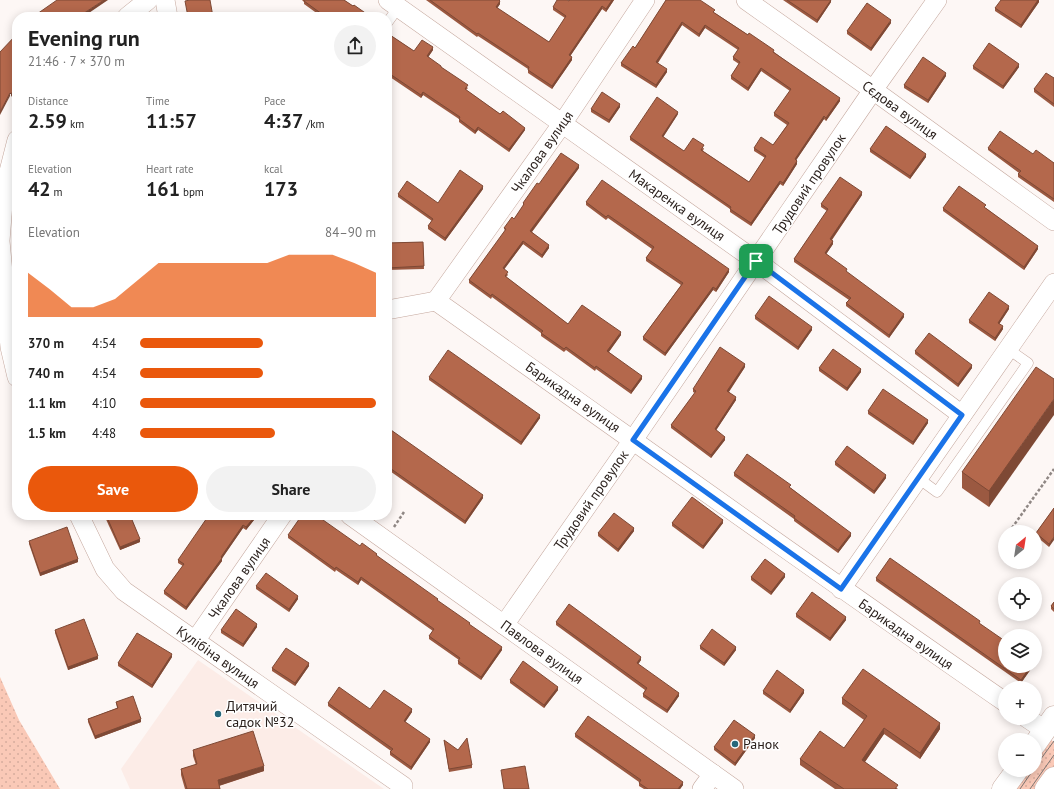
<!DOCTYPE html>
<meta charset="utf-8">
<style>
body{margin:0;font-family:"PT Sans",sans-serif;background:#f2f2f2;color:#222;height:100vh;display:flex;flex-direction:column;font-size:15px;white-space:nowrap}
*{box-sizing:border-box;margin:0}
p{font-size:13px;color:#767676}
.icon{flex:none;width:22px;height:22px;fill:none;stroke:currentColor;stroke-width:2;stroke-linecap:round;stroke-linejoin:round}
.map{position:relative;flex:1;overflow:hidden}
.sheet{position:absolute;left:12px;top:12px;width:380px;height:508px;display:flex;flex-direction:column;background:#fff;border-radius:16px;box-shadow:0 2px 10px #0003}
.sheet>*{flex:none}
.needle{width:26px;rotate:30deg}
.tools{position:absolute;left:998px;top:525px;display:grid;gap:8px}
.tools a{display:grid;place-items:center;width:44px;height:44px;border-radius:50%;background:#fff;box-shadow:0 2px 10px #0003;font-size:20px}
.pin{position:absolute;display:grid;place-items:center;width:34px;height:34px;color:#fff;margin:-17px;border-radius:8px;box-shadow:0 2px 6px #0006}
.round{display:grid;place-items:center;flex:none;width:42px;height:42px;border-radius:21px;background:#f2f2f2}
.headline{display:flex;align-items:center;justify-content:space-between;height:68px;padding:0 16px}
h1{font-size:22px;font-weight:700;line-height:30px}
.metrics{display:grid;grid-template-columns:repeat(3,1fr);gap:6px;height:68px;padding:4px 16px}
.metrics div{display:grid;align-content:center}
.metrics b{font-size:20px;font-weight:700}
.metrics small{font-size:11px;font-weight:400}
.metrics p{font-size:11px}
.chart{height:112px;padding:8px 16px}
.chart p{display:flex;justify-content:space-between}
.chart svg{width:100%;height:72px;margin-top:4px;fill:#ea580c;opacity:.7}
.action{display:flex;gap:8px;margin-top:auto;padding:8px 16px}
.action a{flex:1;height:46px;border-radius:24px;background:#ea580c;color:#fff;font-size:16px;font-weight:700;line-height:46px;text-align:center}
.action a+a{background:#f2f2f2;color:#222}
ul{padding:0 16px;list-style:none;font-size:13px}
li{display:grid;grid-template-columns:64px 48px 1fr;align-items:center;height:30px}
li i{height:10px;border-radius:5px;background:#ea580c}
.map>svg:first-child{display:block}
.built{fill:#fcece7}
.grass{fill:url(#grass-dots)}
.lines{fill:none;stroke-linecap:round;stroke-linejoin:round}
.service-casing{stroke:#c5a89e;stroke-width:11}
.minor-casing{stroke:#c5a89e;stroke-width:20}
.tertiary-casing{stroke:#c5a89e;stroke-width:23}
.path{stroke:#8f8784;stroke-width:2.5;stroke-dasharray:3 2;stroke-linecap:butt}
.service{stroke:#fff;stroke-width:10}
.minor{stroke:#fff;stroke-width:19}
.tertiary{stroke:#fff;stroke-width:22}
.tram{stroke:#7f7774;stroke-width:1}
.wall{fill:#9b5941}
.shaded-wall{fill:#7e4935}
.building{fill:#b4684c;stroke:#7e4935}
.route-casing{stroke:#fff;stroke-width:8}
.route{stroke:#1a73e8;stroke-width:5}
.poi-dot{fill:#26677b;stroke:#fff;stroke-width:1.5}
.labels{text-anchor:middle;dominant-baseline:central;stroke-width:3;stroke-linejoin:round;paint-order:stroke}
.street-label{font-size:14px;fill:#281e1a;stroke:#fff}
.poi-label{font-size:14px;fill:#281e1a;stroke:#fff;text-anchor:start}
</style>
<div class="map">
<svg width="1054" height="789" viewBox="0 0 1054 789">
<defs>
<pattern id="grass-dots" width="8" height="8" patternUnits="userSpaceOnUse"><rect width="8" height="8" fill="#fac9b7"/><path d="M2 2h.1M6 6h.1" fill="none" stroke="#d6ac9d" stroke-width="1.8" stroke-linecap="round"/></pattern>
</defs>
<rect width="100%" height="100%" fill="#fdf7f5"/>
<!-- built -->
<path class="built" d="M198,660L384,789H130L121,769Z"/>
<!-- grass -->
<g class="grass">
<path d="M0,677L19,720L60,789H0Z"/>
<path d="M1046,736L1054,742V770L1040,789H1009L1022,770H1035V752Z"/>
</g>
<g class="lines">
<!-- service casing -->
<g class="service-casing">
<g id="service">
<path d="M387,23L400,5"/>
<path d="M918,478L937,492L1028,363L1008,349"/>
</g>
</g>
<!-- minor casing -->
<g class="minor-casing">
<g id="minor">
<path d="M165,0L168,17"/>
<path d="M388,0L756,261L962,415"/>
<path d="M746,0L873,90L1054,221"/>
<path d="M127,17L148,0"/>
<path d="M17,140L4,191L0,241L10,347L17,377"/>
<path d="M436,301L562,124L645,0"/>
<path d="M387,310L436,301C626,435 814,570 1005,702"/>
<path d="M79,515L105,569L124,591L403,786V789"/>
<path d="M350,515L734,789"/>
<path d="M841,589L1054,283"/>
<path d="M504,625L633,440L873,90L937,0"/>
<path d="M195,641L282,515"/>
<path d="M1027,718L1045,730"/>
<path d="M702,789L713,774"/>
</g>
</g>
<!-- tertiary casing -->
<g class="tertiary-casing">
<g id="tertiary">
<path d="M1035,744L1054,717"/>
<path d="M1003,789L1017,770"/>
<path d="M1046,789L1054,778"/>
</g>
</g>
<!-- path -->
<g class="path">
<path d="M394,527L404,512"/>
<path d="M1009,532L1054,469"/>
<path d="M1004,539L1005,538"/>
</g>
<!-- service -->
<use href="#service" class="service"/>
<!-- minor -->
<use href="#minor" class="minor"/>
<!-- tertiary -->
<use href="#tertiary" class="tertiary"/>
<!-- tram -->
<g class="tram">
<path d="M1035,767L1054,741"/>
<path d="M1020,789L1033,770"/>
<path d="M1030,789L1054,755"/>
</g>
</g>
<!-- wall -->
<g class="wall">
<path d="M302,0H344L353,6L371,17H322L304,4V2Z"/>
<path d="M426,0H499L500,4L497,8L549,42L565,18L553,10V7L569,1L614,0L606,12L602,9L570,56L572,60L552,89L528,73V69L478,36L477,37Z"/>
<path d="M666,0L715,13L774,52L840,101L826,121L824,119L796,160L797,164L783,186L780,184L751,226L730,212V209L630,140V137L678,114L663,137L684,151L704,148L703,151L749,182L765,158L754,151V148L773,145L787,125L774,116V113L790,91L761,71L748,91L731,79V76L739,64L733,60V57L738,50L705,28L699,37L682,25L658,63L667,72L656,88L621,66V63L635,48Z"/>
<path d="M783,0H831V2L817,23Z"/>
<path d="M1039,0V2L1021,28L995,11V8Z"/>
<path d="M891,23L871,51L847,34V31Z"/>
<path d="M387,33L414,51L433,50L428,57L468,88L466,90L500,114L525,130L509,152L478,130L475,134L459,122V119L423,95L421,98L387,75Z"/>
<path d="M973,66L1019,67L1003,89L973,69Z"/>
<path d="M946,76L928,103L904,88V85Z"/>
<path d="M1054,78V107L1034,92V89Z"/>
<path d="M620,107L609,123L591,112V109Z"/>
<path d="M988,148L1033,154L1054,163V202L1018,177V174L1019,173L988,150Z"/>
<path d="M870,149L926,157L910,179L870,152Z"/>
<path d="M579,168L532,232L549,248L542,258L523,244L504,269L508,275L506,277L568,324L621,335L609,352L642,379L631,394L596,369L595,371L566,350L564,352L541,336V333L492,297L491,299L469,283V280L505,231L504,228L514,219L523,206V203Z"/>
<path d="M483,189L445,241L428,229V226L432,221L398,197V194L438,203Z"/>
<path d="M862,195L832,240L833,244L826,254L847,272L904,317L889,338L846,306V303L849,300L794,262V259L827,211L821,207V204Z"/>
<path d="M586,202L729,272L716,292L713,290L665,356L643,340V337L681,285L646,261V258L652,249L608,218L606,220L586,205Z"/>
<path d="M943,208H986L1038,249L1024,270L943,211Z"/>
<path d="M423,242L424,269L387,270V243Z"/>
<path d="M1009,309L999,324L1003,329L995,341L969,323V320Z"/>
<path d="M755,316L812,330L798,350L755,319Z"/>
<path d="M915,351L972,368L958,387L915,354Z"/>
<path d="M745,367L729,392L736,400L716,430L725,440L711,458L671,428V425L695,393L693,392V389Z"/>
<path d="M819,368L861,372L847,391L819,371Z"/>
<path d="M429,377L540,418L521,445L429,380Z"/>
<path d="M1054,379L989,507L962,488V472Z"/>
<path d="M868,411L928,423L913,445L868,414Z"/>
<path d="M387,436L483,498L465,524L387,469Z"/>
<path d="M835,462L886,478L874,494L835,465Z"/>
<path d="M734,473L791,488L851,536L838,553L794,521V519L734,476Z"/>
<path d="M1054,508L1049,547L1036,536V533Z"/>
<path d="M104,515H130L140,542L120,550Z"/>
<path d="M258,515L246,530L243,528L222,558V561L186,610L164,594V591L183,566L178,563V560Z"/>
<path d="M672,523H723L703,549L672,526Z"/>
<path d="M634,531L618,552L598,536V533Z"/>
<path d="M288,535L360,546L377,556L470,625L502,650L481,680L458,664V661L459,660L429,639V636L433,631L361,580L358,585L336,570L335,572L288,538Z"/>
<path d="M29,541L78,562L40,576L29,544Z"/>
<path d="M751,577H785L771,595L751,580Z"/>
<path d="M876,578L980,624L1033,666L1021,683L876,581Z"/>
<path d="M256,586L298,599L289,612L256,589Z"/>
<path d="M1054,602V612L1051,609V606Z"/>
<path d="M796,614L846,620L830,641L796,617Z"/>
<path d="M556,622L641,660L638,664L679,696L667,713L643,697V694L645,690L556,625Z"/>
<path d="M257,627L243,647L221,633V630Z"/>
<path d="M55,630L98,659L68,670L55,633Z"/>
<path d="M700,646L736,650L724,666L700,649Z"/>
<path d="M172,657L152,688L118,666V663Z"/>
<path d="M309,666L295,686L272,671V668Z"/>
<path d="M510,680L558,690L544,708L510,683Z"/>
<path d="M763,691L804,693L790,713L763,694Z"/>
<path d="M842,698L940,729L920,759L884,734L865,762L898,789H835L800,765V759L844,748L864,720L842,704Z"/>
<path d="M116,702L141,722L95,739L88,722V719L117,708Z"/>
<path d="M328,703L370,709L412,712L405,722L430,742L411,770L390,755V752L391,751L328,706Z"/>
<path d="M575,734L683,785L680,789H644L639,786V782L575,737Z"/>
<path d="M755,738L735,766L714,750V747Z"/>
<path d="M444,740L472,765V768L449,772Z"/>
<path d="M193,750L264,771L219,786L220,789H185L181,775V769L196,765L193,756Z"/>
</g>
<!-- shaded-wall -->
<g class="shaded-wall">
<path d="M104,0H108L83,17H78Z"/>
<path d="M612,0H614L606,12V9Z"/>
<path d="M831,0V2L817,23V20Z"/>
<path d="M1038,0H1039V2L1021,28V25Z"/>
<path d="M500,1V4L496,10V7Z"/>
<path d="M602,6V9L569,58V55Z"/>
<path d="M891,20V23L871,51V48Z"/>
<path d="M682,22V25L656,65V62Z"/>
<path d="M705,25V28L699,37V34Z"/>
<path d="M433,47V50L427,59V56Z"/>
<path d="M572,57V60L552,89V86Z"/>
<path d="M1019,64V67L1003,89V86Z"/>
<path d="M761,68V71L748,91V88Z"/>
<path d="M667,69V72L656,88V85Z"/>
<path d="M946,73V76L928,103V100Z"/>
<path d="M17,85V88L11,97V94Z"/>
<path d="M423,92V95L421,98V95Z"/>
<path d="M10,93V96L0,115V112Z"/>
<path d="M840,98V101L826,121V118Z"/>
<path d="M620,104V107L609,123V120Z"/>
<path d="M678,112V114L662,139V136Z"/>
<path d="M824,116V119L795,162V159Z"/>
<path d="M478,127V130L475,134V131Z"/>
<path d="M525,128V130L509,152V149Z"/>
<path d="M926,154V157L910,179V176Z"/>
<path d="M797,161V164L783,186V183Z"/>
<path d="M579,165V168L530,234V231Z"/>
<path d="M780,181V184L751,226V223Z"/>
<path d="M483,186V189L445,241V238Z"/>
<path d="M862,192V195L830,242V239Z"/>
<path d="M523,241V244L503,271V268Z"/>
<path d="M833,241V244L825,256V253Z"/>
<path d="M549,245V248L542,258V255Z"/>
<path d="M1038,246V249L1024,270V267Z"/>
<path d="M729,269V272L716,292V289Z"/>
<path d="M713,287V290L665,356V353Z"/>
<path d="M1009,306V309L998,326V323Z"/>
<path d="M904,314V317L889,338V335Z"/>
<path d="M1003,326V329L995,341V338Z"/>
<path d="M812,327V330L798,350V347Z"/>
<path d="M621,332V335L607,354V351Z"/>
<path d="M745,364V367L727,394V391Z"/>
<path d="M972,365V368L958,387V384Z"/>
<path d="M861,369V372L847,391V388Z"/>
<path d="M642,376V379L631,394V391Z"/>
<path d="M736,397V400L715,432V429Z"/>
<path d="M1054,399V415L989,507V491Z"/>
<path d="M540,415V418L521,445V442Z"/>
<path d="M928,420V423L913,445V442Z"/>
<path d="M725,437V440L711,458V455Z"/>
<path d="M886,475V478L874,494V491Z"/>
<path d="M483,495V498L465,524V521Z"/>
<path d="M256,515H258L246,530V527Z"/>
<path d="M723,520V523L703,549V546Z"/>
<path d="M243,525V528L221,560V557Z"/>
<path d="M634,528V531L618,552V549Z"/>
<path d="M851,533V536L838,553V550Z"/>
<path d="M1054,537V540L1049,547V544Z"/>
<path d="M140,539V542L120,550V547Z"/>
<path d="M222,558V561L186,610V607Z"/>
<path d="M78,559V562L40,576V573Z"/>
<path d="M785,574V577L771,595V592Z"/>
<path d="M361,577V580L358,585V582Z"/>
<path d="M298,596V599L289,612V609Z"/>
<path d="M846,617V620L830,641V638Z"/>
<path d="M257,624V627L243,647V644Z"/>
<path d="M502,647V650L481,680V677Z"/>
<path d="M736,647V650L724,666V663Z"/>
<path d="M172,654V657L152,688V685Z"/>
<path d="M98,656V659L68,670V667Z"/>
<path d="M641,657V660L637,666V663Z"/>
<path d="M309,663V666L295,686V683Z"/>
<path d="M1031,666H1033L1021,683V680Z"/>
<path d="M558,687V690L544,708V705Z"/>
<path d="M804,690V693L790,713V710Z"/>
<path d="M679,693V696L667,713V710Z"/>
<path d="M412,709V712L404,724V721Z"/>
<path d="M141,719V722L95,739V736Z"/>
<path d="M940,723V729L920,759V753Z"/>
<path d="M884,728V734L862,766V760Z"/>
<path d="M755,735V738L735,766V763Z"/>
<path d="M430,739V742L411,770V767Z"/>
<path d="M264,766V771L218,786V780Z"/>
<path d="M683,782V785L680,789H678Z"/>
</g>
<!-- building -->
<g class="building">
<path d="M57,0H104L78,17H34L37,14Z"/>
<path d="M190,0H210L213,17H188L185,1Z"/>
<path d="M304,0H344L353,6L354,5L371,17H326L304,1Z"/>
<path d="M430,0H499L500,1L496,7L549,42L566,16L553,7L557,0H567L569,1V0H612L606,9L602,6L569,55L572,57L552,86L528,70L529,67L478,33L477,34Z"/>
<path d="M666,0H700L715,10L713,12L748,35L749,33L774,50L773,52L840,98L826,118L824,116L795,159L797,161L783,183L780,181L751,223L730,209L731,207L630,137L657,97L678,112L662,136L684,151L693,138L704,145L701,150L749,182L766,156L754,148L761,137L773,145L789,123L774,113L791,89L761,68L748,88L731,76L740,62L733,57L739,48L705,25L699,34L682,22L656,62L667,69L656,85L621,63L633,46L635,48Z"/>
<path d="M787,0H831L817,20Z"/>
<path d="M1001,0H1038L1021,25L995,8Z"/>
<path d="M867,3L891,20L871,48L847,31Z"/>
<path d="M387,33L414,51L422,40L433,47L427,56L441,66V67L468,85L465,89L500,114L503,111L525,128L509,149L478,127L475,131L459,119L460,117L423,92L421,95L387,72Z"/>
<path d="M17,34V85L11,94L10,93L0,112V52Z"/>
<path d="M989,43L1019,64L1003,86L973,66Z"/>
<path d="M923,57L946,73L928,100L904,85Z"/>
<path d="M1046,73L1054,78V104L1034,89Z"/>
<path d="M602,92L620,104L609,120L591,109Z"/>
<path d="M886,126L926,154L910,176L870,149Z"/>
<path d="M1000,131L1033,154L1036,150L1054,163V199L1018,174L1021,171L988,148Z"/>
<path d="M561,153L579,165L530,231L549,245L542,255L523,241L503,268L508,272L505,276L568,324L582,305L621,332L607,351L642,376L631,391L596,366L595,368L566,347L564,349L541,333L543,331L492,294L491,296L469,280L506,229L504,228L512,217L514,219L524,204L523,203L537,183L539,184Z"/>
<path d="M460,170L483,186L445,238L428,226L433,219L398,194L407,181L438,203Z"/>
<path d="M840,177L862,192L830,239L833,241L825,253L847,269L846,271L904,314L889,335L846,303L851,298L794,259L828,209L821,204Z"/>
<path d="M602,180L729,269L716,289L713,287L665,353L643,337L683,283L646,258L654,247L608,215L606,217L586,202Z"/>
<path d="M959,186L986,205L984,207L1038,246L1024,267L943,208Z"/>
<path d="M423,242L424,266L387,268V243Z"/>
<path d="M989,292L1009,306L998,323L1003,326L995,338L969,320Z"/>
<path d="M769,296L812,327L798,347L755,316Z"/>
<path d="M929,333L972,365L958,384L915,351Z"/>
<path d="M720,347L745,364L727,391L736,397L715,429L725,437L711,455L671,425L696,391L693,389Z"/>
<path d="M833,349L861,369L847,388L819,368Z"/>
<path d="M448,350L540,415L521,442L429,377Z"/>
<path d="M1036,367L1054,379V399L989,491L962,472Z"/>
<path d="M883,389L928,420L913,442L868,411Z"/>
<path d="M391,430L483,495L465,521L387,466V436Z"/>
<path d="M847,446L886,475L874,491L835,462Z"/>
<path d="M747,454L791,485L789,487L851,533L838,550L794,518L795,516L734,473Z"/>
<path d="M692,497L723,520L703,546L672,523Z"/>
<path d="M1054,508V537L1049,544L1036,533Z"/>
<path d="M614,513L634,528L618,549L598,533Z"/>
<path d="M106,515H130L140,539L120,547Z"/>
<path d="M209,515H256L246,527L243,525L221,557L222,558L186,607L164,591L184,564L178,560Z"/>
<path d="M302,515H316L360,546L362,543L377,554L376,555L438,599L437,600L470,623L469,624L502,647L481,677L458,661L460,658L429,636L434,629L361,577L358,582L336,567L335,569L288,535Z"/>
<path d="M67,527L78,559L40,573L29,541Z"/>
<path d="M890,558L980,621L979,623L1005,641V666H1031L1021,680L876,578Z"/>
<path d="M765,559L785,574L771,592L751,577Z"/>
<path d="M266,573L298,596L289,609L256,586Z"/>
<path d="M812,592L846,617L830,638L796,614Z"/>
<path d="M1054,602V609L1051,606Z"/>
<path d="M569,604L641,657L637,663L679,693L667,710L643,694L647,688L556,622Z"/>
<path d="M236,609L257,624L243,644L221,630Z"/>
<path d="M84,619L98,656L68,667L55,630Z"/>
<path d="M712,629L736,647L724,663L700,646Z"/>
<path d="M137,633L172,654L152,685L118,663Z"/>
<path d="M286,648L309,663L295,683L272,668Z"/>
<path d="M523,661L558,687L544,705L510,680Z"/>
<path d="M863,669L940,723L920,753L884,728L862,760L898,785L895,789H844L800,759L820,731L844,748L867,716L842,698Z"/>
<path d="M777,670L804,690L790,710L763,691Z"/>
<path d="M339,687L370,709L384,690L412,709L404,721L430,739L411,767L390,752L393,749L328,703Z"/>
<path d="M133,696L141,719L95,736L88,719L118,708L116,702Z"/>
<path d="M588,716L683,782L678,789H648L639,783L641,780L575,734Z"/>
<path d="M734,720L755,735L735,763L714,747Z"/>
<path d="M253,731L264,766L218,780L220,789H187L181,769L197,764L193,750Z"/>
<path d="M467,738L472,765L449,769L444,740L458,750Z"/>
<path d="M525,766L529,789H504L501,770Z"/>
</g>
<g class="lines">
<!-- route casing -->
<g class="route-casing">
<path id="route" d="M756,261L962,415L841,589L633,440Z"/>
</g>
<!-- route -->
<use href="#route" class="route"/>
</g>
<!-- markers -->
<g class="poi-dot">
<circle cx="218" cy="714" r="4"/>
<circle cx="735" cy="744" r="4"/>
</g>
<g class="labels">
<!-- street labels -->
<g class="street-label">
<text transform="translate(900 110) rotate(36)">Сєдова вулиця</text>
<text transform="translate(542 152) rotate(-55)">Чкалова вулиця</text>
<text transform="translate(809 184) rotate(-56)">Трудовий провулок</text>
<text transform="translate(677 205) rotate(35)">Макаренка вулиця</text>
<text transform="translate(573 397) rotate(35)">Барикадна вулиця</text>
<text transform="translate(591 500) rotate(-55)">Трудовий провулок</text>
<text transform="translate(239 578) rotate(-55)">Чкалова вулиця</text>
<text transform="translate(906 634) rotate(35)">Барикадна вулиця</text>
<text transform="translate(542 652) rotate(36)">Павлова вулиця</text>
<text transform="translate(218 657) rotate(35)">Кулібіна вулиця</text>
</g>
<!-- poi labels -->
<g class="poi-label">
<text x="226" y="706">Дитячий<tspan x="226" dy="16">садок №32</tspan></text>
<text x="743" y="744">Ранок</text>
</g>
</g>
</svg>
<div class="tools">
<a><svg class="needle" viewBox="-14 -14 28 28"><path d="M0-13l5 13h-10z" fill="#e53935"/><path d="M0 13l5-13h-10z" fill="#767676"/></svg></a>
<a><svg class="icon" aria-label="locate" viewBox="0 0 24 24"><circle cx="12" cy="12" r="6"/><path d="M12 2v4M12 18v4M2 12h4M18 12h4"/></svg></a>
<a><svg class="icon" aria-label="layers" viewBox="0 0 24 24"><path d="M12 4l9 5-9 5-9-5zM3 14l9 5 9-5"/></svg></a>
<a>+</a>
<a>−</a>
</div>
<div class="pin" style="left:756px;top:261px;background:#1e9e55"><svg class="icon" aria-label="arrive" viewBox="0 0 24 24"><path d="M6 21V4h12l-3 4 3 4H6"/></svg></div>
<section class="sheet">
<div class="headline"><div><h1>Evening run</h1><p>21:46 · 7 × 370 m</p></div><a class="round"><svg class="icon" aria-label="share" viewBox="0 0 24 24"><path d="M12 15V3M7 8l5-5 5 5M5 13v7h14v-7"/></svg></a></div>
<div class="metrics">
<div><p>Distance</p><b>2.59<small> km</small></b></div>
<div><p>Time</p><b>11:57</b></div>
<div><p>Pace</p><b>4:37<small> /km</small></b></div>
</div>
<div class="metrics">
<div><p>Elevation</p><b>42<small> m</small></b></div>
<div><p>Heart rate</p><b>161<small> bpm</small></b></div>
<div><p>kcal</p><b>173</b></div>
</div>
<div class="chart"><p><span>Elevation</span>84–90 m</p>
<svg viewBox="0 0 160 44" preserveAspectRatio="none"><path d="M0 44V17L10 27L20 38L30 38L40 33L50 22L60 11L70 11L80 11L90 11L100 11L110 11L120 6L130 6L140 6L150 11L160 17V44z"/></svg>
</div>
<ul>
<li><b>370 m</b>4:54<i style="width:52%"></i></li>
<li><b>740 m</b>4:54<i style="width:52%"></i></li>
<li><b>1.1 km</b>4:10<i style="width:100%"></i></li>
<li><b>1.5 km</b>4:48<i style="width:57%"></i></li>
</ul>
<div class="action"><a>Save</a><a>Share</a></div>
</section>
</div>
